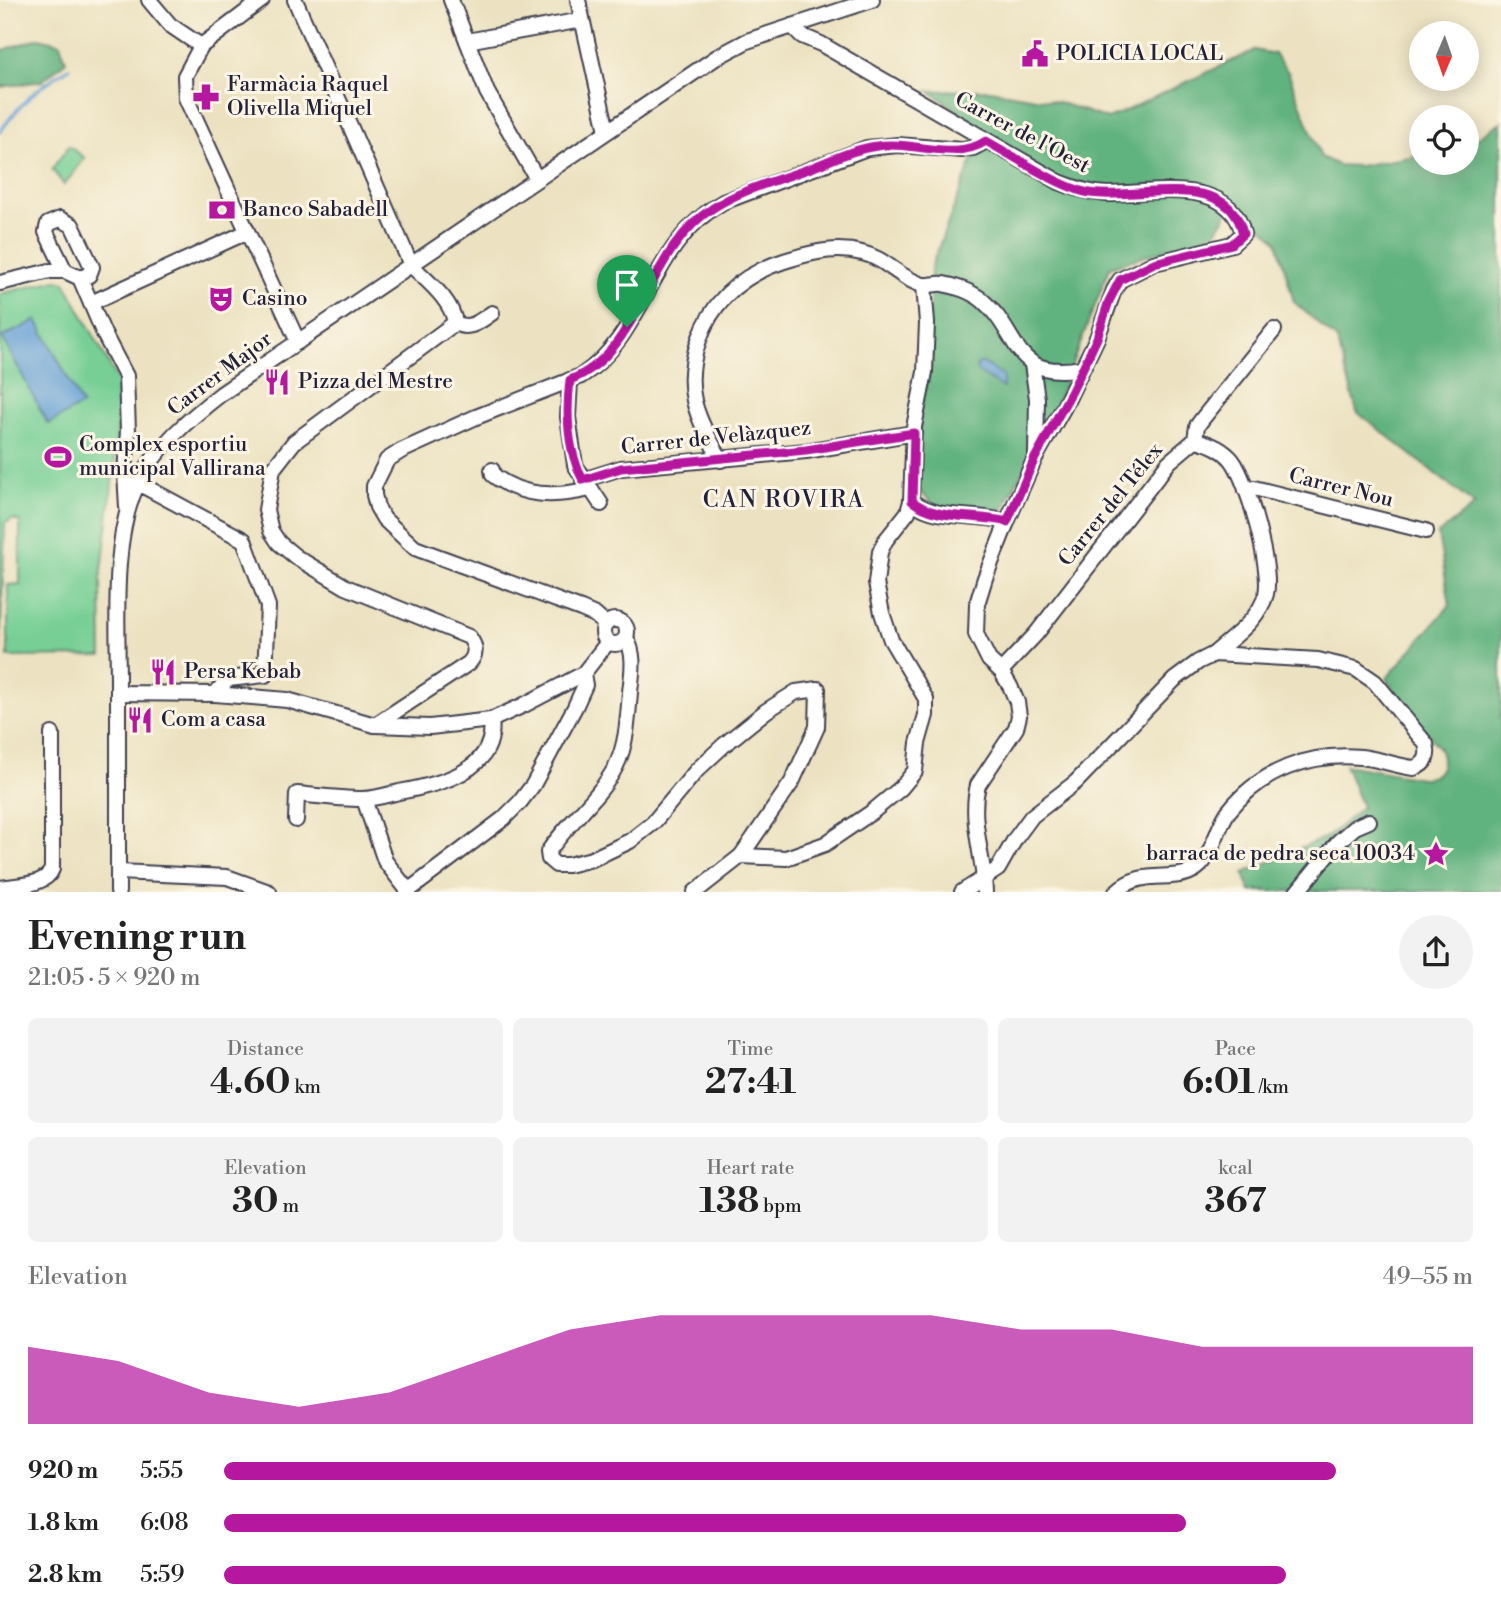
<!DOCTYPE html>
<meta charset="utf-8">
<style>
body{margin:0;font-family:"Libre Bodoni",serif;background:#f2f2f2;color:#222;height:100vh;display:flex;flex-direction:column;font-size:26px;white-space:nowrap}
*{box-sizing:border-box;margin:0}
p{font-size:23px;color:#767676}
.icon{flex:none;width:38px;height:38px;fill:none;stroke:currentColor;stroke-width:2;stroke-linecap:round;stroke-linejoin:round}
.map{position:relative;height:892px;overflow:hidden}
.drawer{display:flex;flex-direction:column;background:#fff;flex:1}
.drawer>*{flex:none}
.needle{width:46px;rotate:182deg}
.fabs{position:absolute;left:1409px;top:21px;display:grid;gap:14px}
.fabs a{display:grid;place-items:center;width:70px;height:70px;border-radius:50%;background:#fff;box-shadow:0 4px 18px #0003;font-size:35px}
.pin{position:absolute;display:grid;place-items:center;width:60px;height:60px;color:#fff;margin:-72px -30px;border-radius:50% 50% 50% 0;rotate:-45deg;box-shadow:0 0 7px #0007}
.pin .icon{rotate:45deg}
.round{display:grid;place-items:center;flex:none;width:74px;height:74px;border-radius:37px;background:#f2f2f2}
.overview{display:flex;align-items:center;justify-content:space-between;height:119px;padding:0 28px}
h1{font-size:38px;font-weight:700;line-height:52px}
.stats{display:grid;grid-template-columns:repeat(3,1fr);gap:10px;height:119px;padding:7px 28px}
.stats div{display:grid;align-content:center;border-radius:10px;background:#f2f2f2;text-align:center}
.stats b{font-size:35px;font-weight:700}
.stats small{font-size:19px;font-weight:400}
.stats p{font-size:19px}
.chart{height:196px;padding:14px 28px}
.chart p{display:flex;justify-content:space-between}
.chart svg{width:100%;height:126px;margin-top:7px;fill:#b5179e;opacity:.7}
ul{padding:0 28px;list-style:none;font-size:23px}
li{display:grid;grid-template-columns:112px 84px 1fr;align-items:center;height:52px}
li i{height:18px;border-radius:9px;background:#b5179e}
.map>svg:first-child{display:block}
.green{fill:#77cf95;stroke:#4c7868;stroke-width:2}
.forest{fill:#61b27e;stroke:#426a5c;stroke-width:2}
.water{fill:#66a1d6;stroke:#446288;stroke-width:2}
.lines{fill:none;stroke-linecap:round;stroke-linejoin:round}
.stream{stroke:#66a1d6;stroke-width:3.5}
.minor-casing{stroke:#403f4f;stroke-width:18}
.minor{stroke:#fff;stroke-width:14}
.route-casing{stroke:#fff;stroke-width:14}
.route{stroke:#b5179e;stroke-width:9}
.labels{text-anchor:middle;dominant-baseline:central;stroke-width:6;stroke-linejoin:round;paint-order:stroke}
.poi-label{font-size:21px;fill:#22223b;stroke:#fcf5e5;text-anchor:start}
.street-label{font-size:21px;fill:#22223b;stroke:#fcf5e5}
.neighbourhood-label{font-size:23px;letter-spacing:2px;fill:#22223b;stroke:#fcf5e5}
</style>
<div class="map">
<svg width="1501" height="892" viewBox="0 0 1501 892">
<rect width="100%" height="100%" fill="#fcf5e5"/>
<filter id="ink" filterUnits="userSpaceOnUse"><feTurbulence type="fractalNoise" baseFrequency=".0143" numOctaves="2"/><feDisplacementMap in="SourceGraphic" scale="14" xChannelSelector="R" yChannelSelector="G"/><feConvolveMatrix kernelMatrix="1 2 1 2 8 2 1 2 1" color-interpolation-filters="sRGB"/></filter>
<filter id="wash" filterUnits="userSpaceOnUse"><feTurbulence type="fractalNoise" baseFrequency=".00686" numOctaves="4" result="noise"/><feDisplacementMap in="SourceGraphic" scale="28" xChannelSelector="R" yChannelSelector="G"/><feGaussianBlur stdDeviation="1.57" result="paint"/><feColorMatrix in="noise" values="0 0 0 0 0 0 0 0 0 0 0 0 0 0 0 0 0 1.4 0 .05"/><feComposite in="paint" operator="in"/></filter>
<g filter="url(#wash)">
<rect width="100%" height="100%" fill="#ece2c1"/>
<!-- green -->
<g class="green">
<path d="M69,146L85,158L64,185L52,169Z"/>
<path d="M57,280L65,282L118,381L117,442L101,579L102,656L8,657V585L20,584V522L13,519L5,523L0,654V294Z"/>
</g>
<!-- forest -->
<g class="forest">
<path d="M39,38L60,43L66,61L42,81L0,87V51Z"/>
<path d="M1255,50L1274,54L1288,72L1321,157L1338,165L1359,166L1421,155V163H1466L1467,145L1501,122V891H1250L1244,873L1329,836L1362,807L1345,765L1421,778C1440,779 1447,763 1438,747L1386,679L1450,605L1438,534L1475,505L1357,412L1337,340L1294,302L1277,241L1235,200L1214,235L1110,267L1060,395L1003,510L937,507L916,488L913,434L928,377L931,267L984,129L929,91L990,90L1058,102L1108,119Z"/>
</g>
<!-- water -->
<g class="water">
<path d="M37,320L82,405L48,424L2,337Z"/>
<path d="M979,363H983L1003,376V388L978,372L976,368Z"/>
</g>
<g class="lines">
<!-- stream -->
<path class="stream" d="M0,132C22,101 37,88 69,68"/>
</g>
</g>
<g filter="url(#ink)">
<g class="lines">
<!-- minor casing -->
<g class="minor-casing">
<g id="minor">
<path d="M149,0L170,25L201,46"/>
<path d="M262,0L201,46L185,76L186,98L298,342"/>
<path d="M295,0L411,265C427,281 452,300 455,323"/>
<path d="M451,0L487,92L537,179"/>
<path d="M578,0L607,131"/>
<path d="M792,26L802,36L821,44L1059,182C1075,188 1089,193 1106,194C1149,194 1231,175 1243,234L1232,244L1154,263L1120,280L1114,290L1097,338L1064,407L1035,458L1007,522L985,578L977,604L976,634L989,660L1001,671L1010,686L1017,702L1019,716L1016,728L978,785C969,820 984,856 985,892"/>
<path d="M467,41L582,20"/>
<path d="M65,271L46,232L48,224L60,219L72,225L92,267L89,275L80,278"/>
<path d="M0,283L50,271H65L80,278L104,334L126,376L128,431L125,473L127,507"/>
<path d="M91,303L247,232"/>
<path d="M455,323C470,331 480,321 492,313"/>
<path d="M1032,364L1037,399L1036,453"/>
<path d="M570,380L568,417L575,465L601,504"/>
<path d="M1195,440L1197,426L1203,418L1274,330"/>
<path d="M721,460C696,416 682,389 699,340C714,295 750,270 794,258C817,251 839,247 862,253C885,258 900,279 923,285C929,286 937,283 943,284C956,286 972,292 982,300C1021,333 1011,381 1082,368"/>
<path d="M492,470L493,475C522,498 556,497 590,489"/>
<path d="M583,480L621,468L806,451L914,433"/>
<path d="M138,483L244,540L268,606L265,675L228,679L215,694"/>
<path d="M1246,490L1254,488L1426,531"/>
<path d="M911,501C939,522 975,512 1007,522"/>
<circle cx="615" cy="632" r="12"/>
<path d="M605,624L595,615L581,609L415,548L384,519L377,507L374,495V486L387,460L401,451L476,417L581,376C647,334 649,243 723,202L867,148L898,145L962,150L973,148L986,141"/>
<path d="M626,638C636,655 632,673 630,692C628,716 627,744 616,766C599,799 568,822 548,852L549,859L556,865H568L592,859L630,841L653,823L697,770L724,745L766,711L796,692L818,689L817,727L792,782L741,856L695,892"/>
<path d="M1001,671L1036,634L1169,462L1195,440C1209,443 1223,449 1232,460C1248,481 1272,569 1266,594C1259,620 1233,637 1214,654"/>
<path d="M118,693L215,694L287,700L375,725L430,727L491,720L524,705L583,674L608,642"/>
<path d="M375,725L469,663C477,654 476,646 469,637L346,587L296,557L279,543L271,531L266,510L273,469L294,442L455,323"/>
<path d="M364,799L385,861L409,892"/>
<path d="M296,820L297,794C318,796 340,799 362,799C374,799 387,795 399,792C438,785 498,771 491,720"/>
<path d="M741,856L786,858L825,844L872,812L901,788L915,771L918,743L926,715V699L891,640L882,613L876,583L880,552L885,541L908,512L911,501L914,427L925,372L927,323L924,285"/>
<path d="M118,872L227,877L269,892"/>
<path d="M0,888C16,885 46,886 52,869V734"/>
<path d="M408,891L503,819L520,802L533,785L575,707L585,685L583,674"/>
<path d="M118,892C118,822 118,753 118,683C118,624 111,537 138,483C156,447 190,418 221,394L717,57L747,41L872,0"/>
<path d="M962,892L998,869L1015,839L1032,816L1076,782L1174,680L1198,662L1214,654L1318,660L1356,669L1375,682L1426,744C1429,755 1427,764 1414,768C1396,766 1379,759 1361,757C1310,752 1260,771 1228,812C1216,829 1213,856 1197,868C1174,885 1143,866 1116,892"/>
<path d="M1297,892L1339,841L1355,827L1369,821"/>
</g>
</g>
<!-- minor -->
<use href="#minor" class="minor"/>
</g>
</g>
<g class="lines" filter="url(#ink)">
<!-- route casing -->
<g class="route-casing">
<path id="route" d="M986,141C1017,158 1048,180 1081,191C1127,205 1228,164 1243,234L1232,244L1154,263L1120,280L1109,301L1097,338L1072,391L1035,458L1007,522C976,513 939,522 912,501L914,433L806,450L621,468L583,480C567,450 566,414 570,380C641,353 646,250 713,208C742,189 779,180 811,168C832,160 854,149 877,146C912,140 954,162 986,141Z"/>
</g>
<!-- route -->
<use href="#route" class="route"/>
</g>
<!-- icons -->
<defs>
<g id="civic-bare" transform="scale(2.1)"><path d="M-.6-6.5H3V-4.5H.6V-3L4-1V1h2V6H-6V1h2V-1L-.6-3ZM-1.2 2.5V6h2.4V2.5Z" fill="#b5179e" stroke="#fcf5e5" stroke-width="2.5" paint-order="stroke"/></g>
<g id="pharmacy-bare" transform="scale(2.1)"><path d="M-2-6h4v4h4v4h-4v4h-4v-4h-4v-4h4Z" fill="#b5179e" stroke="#fcf5e5" stroke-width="2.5" paint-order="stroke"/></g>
<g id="bank-bare" transform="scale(2.1)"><path d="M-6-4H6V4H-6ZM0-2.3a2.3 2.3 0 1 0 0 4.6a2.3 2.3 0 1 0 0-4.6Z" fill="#b5179e" stroke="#fcf5e5" stroke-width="2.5" paint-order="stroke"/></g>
<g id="theatre-bare" transform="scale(2.1)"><path d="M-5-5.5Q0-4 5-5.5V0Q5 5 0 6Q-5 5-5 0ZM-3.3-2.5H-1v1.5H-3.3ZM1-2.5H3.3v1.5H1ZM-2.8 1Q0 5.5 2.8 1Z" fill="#b5179e" stroke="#fcf5e5" stroke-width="2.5" paint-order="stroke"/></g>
<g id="restaurant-bare" transform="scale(2.1)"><path d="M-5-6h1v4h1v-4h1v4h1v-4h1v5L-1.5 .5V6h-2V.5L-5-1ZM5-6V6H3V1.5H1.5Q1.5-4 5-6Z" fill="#b5179e" stroke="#fcf5e5" stroke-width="2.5" paint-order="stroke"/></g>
<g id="stadium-bare" transform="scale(2.1)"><path d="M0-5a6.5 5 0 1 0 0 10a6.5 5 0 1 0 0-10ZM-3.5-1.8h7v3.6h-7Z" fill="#b5179e" stroke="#fcf5e5" stroke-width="2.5" paint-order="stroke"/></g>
<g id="sight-bare" transform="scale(2.1)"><path d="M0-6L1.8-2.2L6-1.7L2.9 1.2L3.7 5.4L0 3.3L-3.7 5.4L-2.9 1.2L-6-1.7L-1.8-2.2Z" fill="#b5179e" stroke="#fcf5e5" stroke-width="2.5" paint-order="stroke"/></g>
</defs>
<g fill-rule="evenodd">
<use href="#civic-bare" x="1035" y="54"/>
<use href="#pharmacy-bare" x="206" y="97"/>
<use href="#bank-bare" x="222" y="210"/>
<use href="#theatre-bare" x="221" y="299"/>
<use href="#restaurant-bare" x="277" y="382"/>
<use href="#stadium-bare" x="58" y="457"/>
<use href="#restaurant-bare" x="163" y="672"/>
<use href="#restaurant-bare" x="140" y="720"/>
<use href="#sight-bare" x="1436" y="854"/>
</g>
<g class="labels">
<!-- poi labels -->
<g class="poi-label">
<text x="1056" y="54">POLICIA LOCAL</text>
<text x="227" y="85">Farmàcia Raquel<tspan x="227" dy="24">Olivella Miquel</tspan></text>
<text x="243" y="210">Banco Sabadell</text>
<text x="242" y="299">Casino</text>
<text x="298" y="382">Pizza del Mestre</text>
<text x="79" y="445">Complex esportiu<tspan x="79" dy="24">municipal Vallirana</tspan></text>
<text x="184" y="672">Persa Kebab</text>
<text x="161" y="720">Com a casa</text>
<text x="1415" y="854" text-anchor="end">barraca de pedra seca 10034</text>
</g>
<!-- street labels -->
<g class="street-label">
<text transform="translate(1022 133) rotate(28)">Carrer de l'Oest</text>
<text transform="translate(220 374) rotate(-37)">Carrer Major</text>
<text transform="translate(716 438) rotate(-6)">Carrer de Velàzquez</text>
<text transform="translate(1341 488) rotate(14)">Carrer Nou</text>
<text transform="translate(1111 505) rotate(-51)">Carrer del Télex</text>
</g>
<!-- neighbourhood labels -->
<g class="neighbourhood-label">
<text x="784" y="500">CAN ROVIRA</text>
</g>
</g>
</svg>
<div class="fabs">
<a><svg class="needle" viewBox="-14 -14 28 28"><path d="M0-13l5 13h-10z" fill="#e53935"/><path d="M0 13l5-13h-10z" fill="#767676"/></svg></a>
<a><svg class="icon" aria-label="locate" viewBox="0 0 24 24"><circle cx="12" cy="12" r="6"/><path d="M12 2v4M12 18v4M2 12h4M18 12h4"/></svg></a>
</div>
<div class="pin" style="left:627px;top:327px;background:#1e9e55"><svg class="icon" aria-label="arrive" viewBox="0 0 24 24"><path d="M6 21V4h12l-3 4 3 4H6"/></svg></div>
</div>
<section class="drawer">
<div class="overview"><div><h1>Evening run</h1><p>21:05 · 5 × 920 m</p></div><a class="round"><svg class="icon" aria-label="share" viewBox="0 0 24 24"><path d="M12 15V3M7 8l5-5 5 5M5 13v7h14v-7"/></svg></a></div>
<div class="stats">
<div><p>Distance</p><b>4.60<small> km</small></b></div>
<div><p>Time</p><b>27:41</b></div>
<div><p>Pace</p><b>6:01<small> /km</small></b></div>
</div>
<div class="stats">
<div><p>Elevation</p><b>30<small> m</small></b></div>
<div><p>Heart rate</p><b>138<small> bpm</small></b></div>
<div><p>kcal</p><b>367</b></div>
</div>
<div class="chart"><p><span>Elevation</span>49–55 m</p>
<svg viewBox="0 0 160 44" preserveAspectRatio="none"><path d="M0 44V17L10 22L20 33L30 38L40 33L50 22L60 11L70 6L80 6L90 6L100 6L110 11L120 11L130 17L140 17L150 17L160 17V44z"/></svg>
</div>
<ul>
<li><b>920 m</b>5:55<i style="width:89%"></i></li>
<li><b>1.8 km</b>6:08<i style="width:77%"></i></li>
<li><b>2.8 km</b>5:59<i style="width:85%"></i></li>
</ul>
</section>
